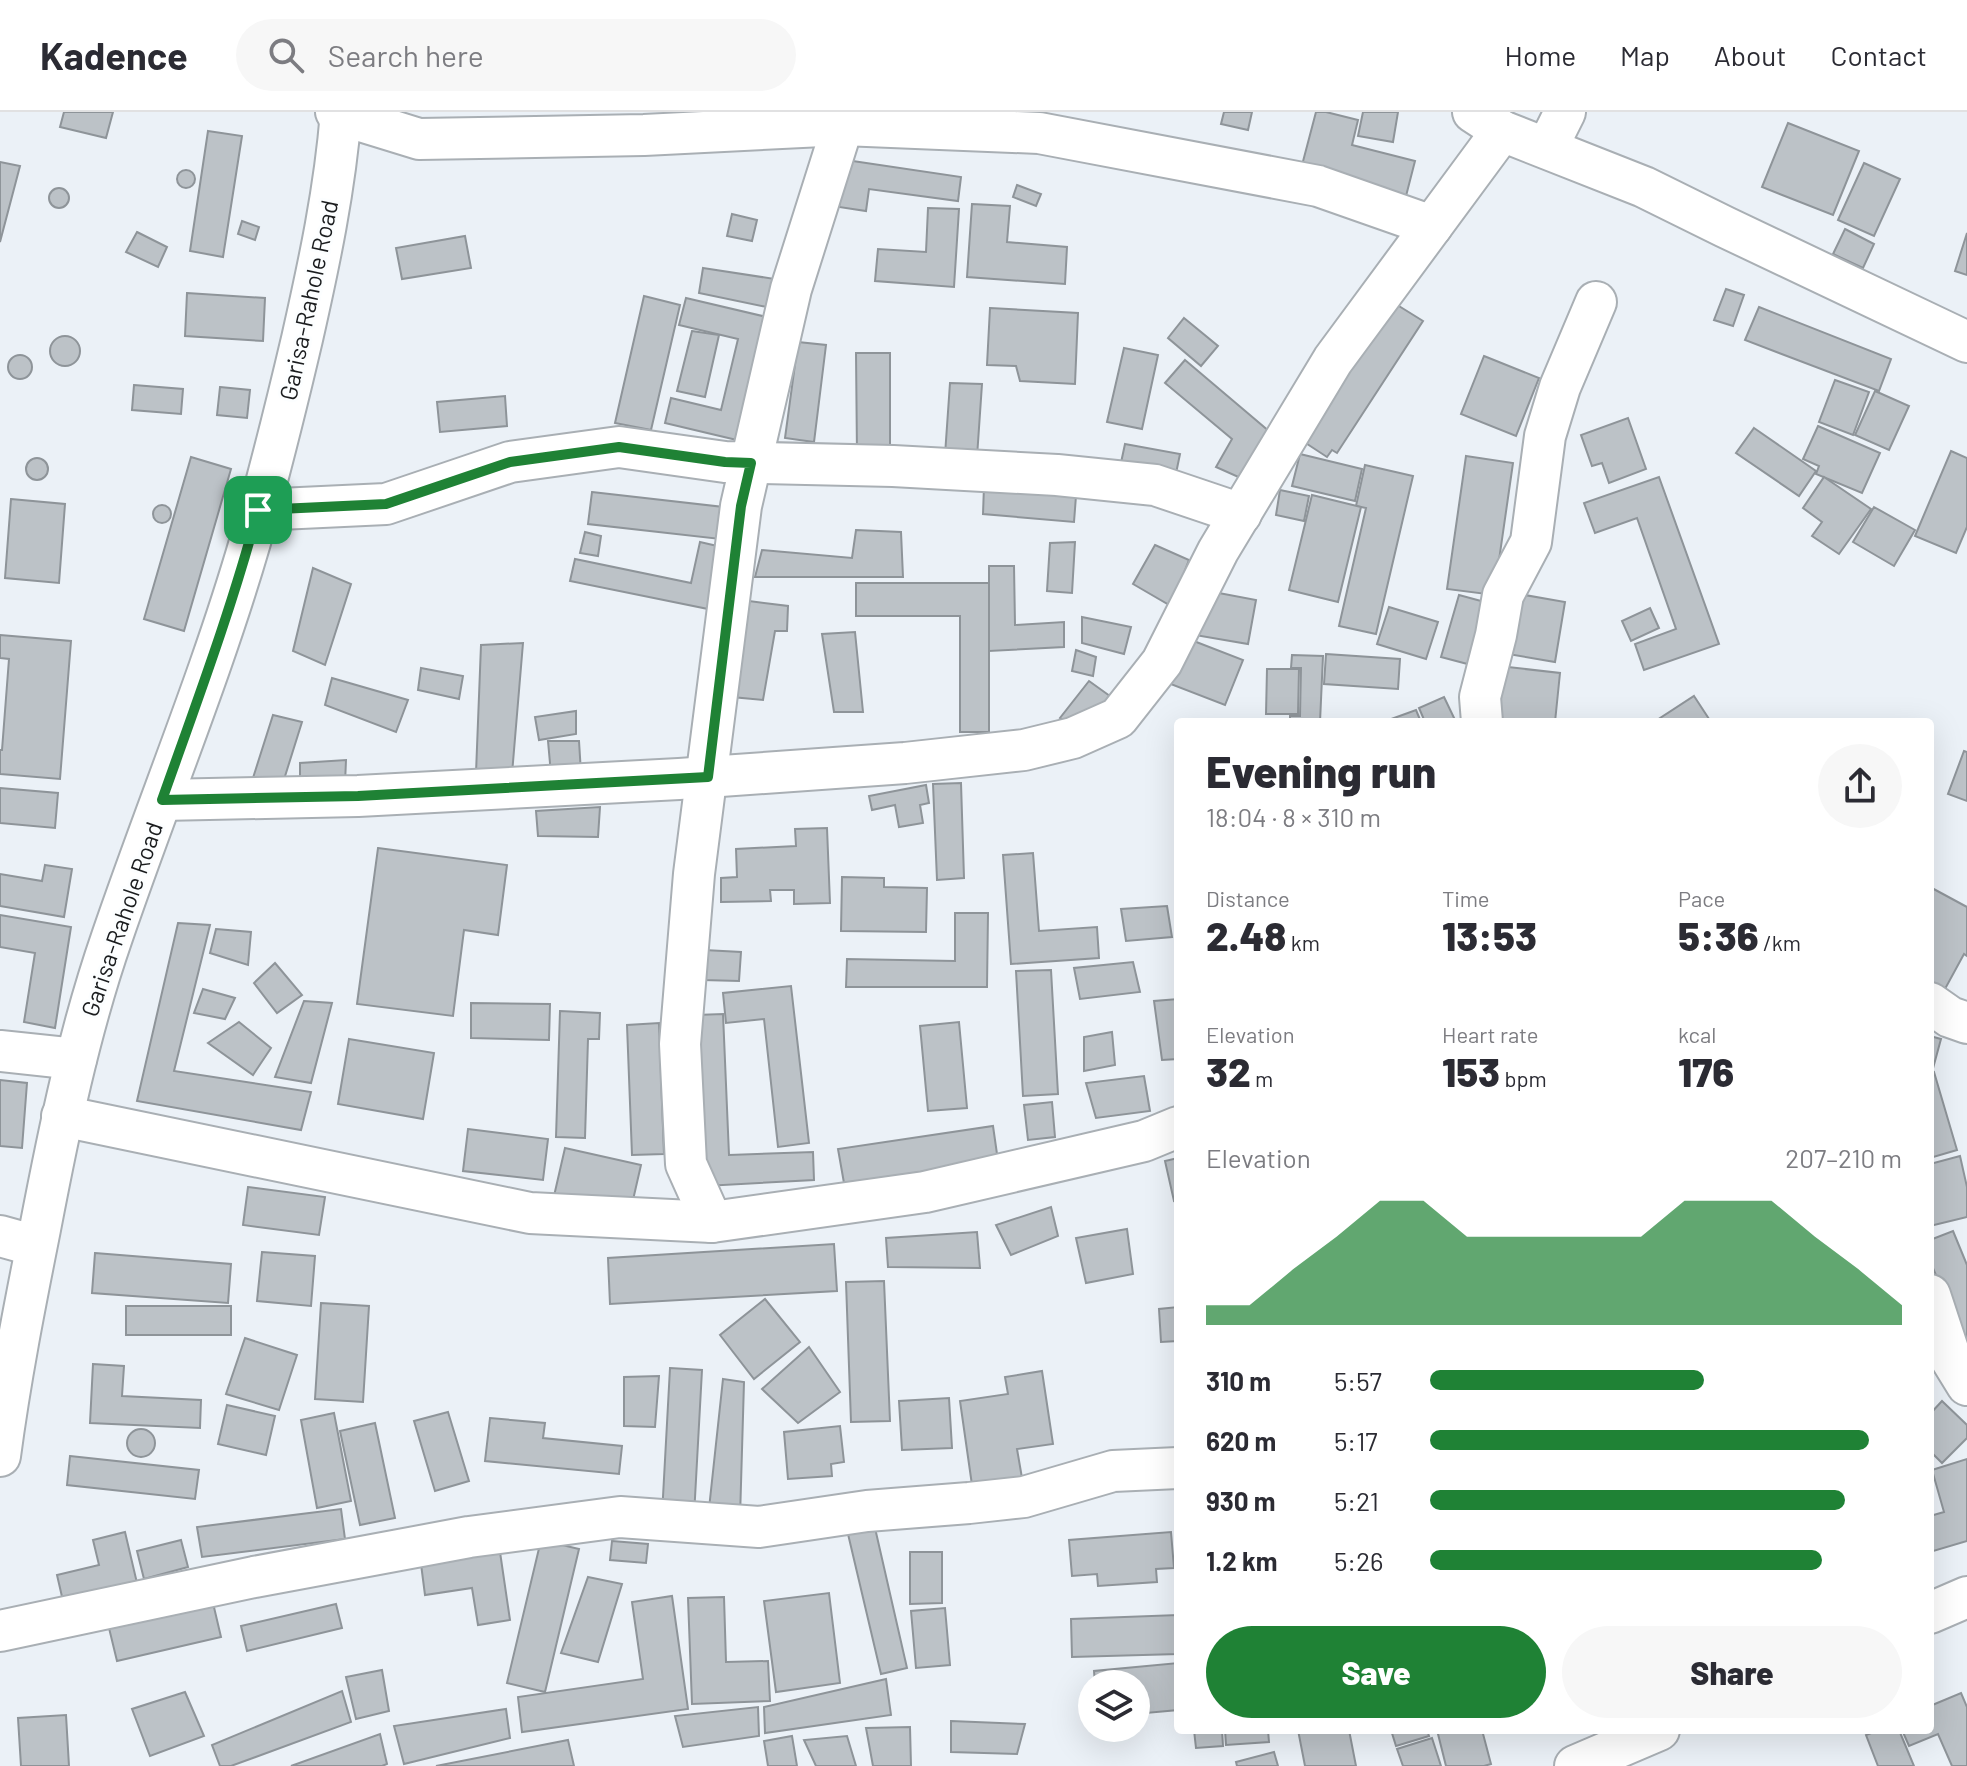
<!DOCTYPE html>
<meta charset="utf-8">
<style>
body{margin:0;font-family:Barlow,sans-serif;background:#f7f7f7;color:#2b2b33;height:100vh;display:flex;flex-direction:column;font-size:30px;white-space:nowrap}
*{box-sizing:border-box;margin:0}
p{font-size:26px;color:#7c7c81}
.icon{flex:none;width:44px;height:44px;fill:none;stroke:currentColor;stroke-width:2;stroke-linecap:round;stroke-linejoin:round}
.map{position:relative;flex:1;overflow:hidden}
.details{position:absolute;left:1174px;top:606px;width:760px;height:1016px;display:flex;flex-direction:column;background:#fff;border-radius:8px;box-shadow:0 8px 32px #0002}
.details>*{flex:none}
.tools{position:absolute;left:1078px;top:1558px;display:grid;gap:16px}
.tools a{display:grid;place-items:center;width:72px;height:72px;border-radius:50%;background:#fff;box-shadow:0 8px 32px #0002;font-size:40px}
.pin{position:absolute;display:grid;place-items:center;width:68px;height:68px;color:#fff;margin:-34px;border-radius:16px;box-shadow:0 4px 12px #0006}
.round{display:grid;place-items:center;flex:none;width:84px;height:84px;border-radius:42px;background:#f7f7f7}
.overview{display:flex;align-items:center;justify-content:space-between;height:136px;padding:0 32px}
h1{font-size:44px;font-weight:800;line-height:60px}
.metrics{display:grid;grid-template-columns:repeat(3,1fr);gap:12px;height:136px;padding:8px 32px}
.metrics div{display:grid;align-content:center}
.metrics b{font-size:40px;font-weight:800}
.metrics small{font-size:22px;font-weight:400}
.metrics p{font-size:22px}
.chart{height:224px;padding:16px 32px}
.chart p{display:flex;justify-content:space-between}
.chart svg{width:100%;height:144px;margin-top:8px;fill:#1f8235;opacity:.7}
.cta{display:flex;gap:16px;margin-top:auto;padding:16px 32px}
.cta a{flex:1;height:92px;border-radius:48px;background:#1f8235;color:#fff;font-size:32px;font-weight:800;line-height:92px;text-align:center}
.cta a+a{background:#f7f7f7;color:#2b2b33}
ul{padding:0 32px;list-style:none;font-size:26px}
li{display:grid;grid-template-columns:128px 96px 1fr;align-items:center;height:60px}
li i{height:20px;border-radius:10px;background:#1f8235}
header{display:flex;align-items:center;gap:48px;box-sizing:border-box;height:112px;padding:0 40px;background:#fff;border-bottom:2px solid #e1e1e2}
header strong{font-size:38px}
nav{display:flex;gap:44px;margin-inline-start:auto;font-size:28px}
.search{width:560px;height:72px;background:#f7f7f7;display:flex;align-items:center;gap:20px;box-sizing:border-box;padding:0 28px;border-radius:44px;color:#7c7c81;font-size:30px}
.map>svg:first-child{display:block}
.building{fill:#bcc2c7;stroke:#8e9499;stroke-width:2}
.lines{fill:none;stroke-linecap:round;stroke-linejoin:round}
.street-casing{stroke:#a9afb4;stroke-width:44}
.street{stroke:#fff;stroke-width:40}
.route-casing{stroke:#fff;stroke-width:16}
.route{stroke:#1f8235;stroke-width:10}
.labels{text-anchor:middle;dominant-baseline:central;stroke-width:6;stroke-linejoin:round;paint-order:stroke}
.street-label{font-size:24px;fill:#1a1c1e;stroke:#fcfeff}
</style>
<header>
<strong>Kadence</strong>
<div class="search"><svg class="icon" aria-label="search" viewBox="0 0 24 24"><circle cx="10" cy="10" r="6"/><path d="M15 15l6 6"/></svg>Search here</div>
<nav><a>Home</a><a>Map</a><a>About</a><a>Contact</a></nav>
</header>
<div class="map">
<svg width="1967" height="1654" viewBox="0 0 1967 1654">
<rect width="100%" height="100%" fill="#ebf1f7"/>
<!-- building -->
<g class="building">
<path d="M64,0H113L106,26L60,15Z"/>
<path d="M1224,0H1252L1248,18L1221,12Z"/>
<path d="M1316,0H1326L1358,8L1352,33L1415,49L1406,84L1301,57Z"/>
<path d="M1363,0H1398L1393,30L1358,24Z"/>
<path d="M1788,11L1859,39L1833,103L1762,75Z"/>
<path d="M208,19L242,24L223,145L190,139Z"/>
<path d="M846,48L961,65L958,89L869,77L866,99L839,95Z"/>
<path d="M0,50L20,54L0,130Z"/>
<path d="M1864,51L1900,67L1874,124L1838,108Z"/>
<circle cx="186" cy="67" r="9"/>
<path d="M1017,73L1041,82L1036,94L1013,85Z"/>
<circle cx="59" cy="86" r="10"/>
<path d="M972,92L1010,94L1007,130L1067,135L1065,172L967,165Z"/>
<path d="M928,96L959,97L954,175L875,169L878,137L926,140Z"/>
<path d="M732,102L757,108L752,129L727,124Z"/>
<path d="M242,109L259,115L255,128L238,122Z"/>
<path d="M1845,117L1874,132L1863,156L1833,142Z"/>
<path d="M137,120L167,135L158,155L126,140Z"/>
<path d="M1967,121V163L1955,159Z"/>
<path d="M465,124L471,156L402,167L396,136Z"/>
<path d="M703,156L781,168L776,197L699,181Z"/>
<path d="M1726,177L1744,183L1733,214L1714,208Z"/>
<path d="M187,181L265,186L263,229L185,224Z"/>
<path d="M644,184L680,193L651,318L615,311Z"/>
<path d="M686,186L771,206L741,329L665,311L671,286L721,298L738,227L679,213Z"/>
<path d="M1386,186L1423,209L1337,341L1332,338L1327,345L1295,324Z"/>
<path d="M1759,195L1891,247L1879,279L1745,228Z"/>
<path d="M990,196L1078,201L1075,272L1020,269L1016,254L987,253Z"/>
<path d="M1184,206L1218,234L1201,254L1168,226Z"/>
<path d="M692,219L719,223L705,285L677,279Z"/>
<circle cx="65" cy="239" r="15"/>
<path d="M798,230L826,233L814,330L785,326Z"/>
<path d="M1124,236L1158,243L1142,317L1107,310Z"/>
<path d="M856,241H890V342L857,343Z"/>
<circle cx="20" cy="255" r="12"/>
<path d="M1484,244L1539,266L1516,324L1461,302Z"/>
<path d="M1185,248L1270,320L1245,368L1216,355L1232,327L1165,271Z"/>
<path d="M1835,268L1869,280L1853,323L1819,310Z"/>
<path d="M950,271L982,272L977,345L945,343Z"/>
<path d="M134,273L183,277L181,302L132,298Z"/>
<path d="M220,275L250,278L247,306L217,303Z"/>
<path d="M1875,279L1909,294L1889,338L1855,323Z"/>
<path d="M505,284L507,314L440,320L437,290Z"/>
<path d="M1628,306L1646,357L1609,371L1602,351L1592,354L1581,323Z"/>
<path d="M1818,314L1880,341L1862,381L1816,362L1819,354L1803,347Z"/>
<path d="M1754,316L1816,359L1799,384L1736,341Z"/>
<path d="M1125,332L1180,342L1174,371L1119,360Z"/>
<path d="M1951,339L1967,346V415L1956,441L1915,424Z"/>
<path d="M1300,342L1362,357L1355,389L1292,374Z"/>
<path d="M1466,344L1513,351L1494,483L1447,477Z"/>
<path d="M191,345L231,357L184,519L144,507Z"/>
<circle cx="37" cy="357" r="11"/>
<path d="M1365,353L1413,364L1376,522L1339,514L1366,396L1356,394Z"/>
<path d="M1659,365L1719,532L1644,558L1635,532L1676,517L1637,406L1595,421L1584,391Z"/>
<path d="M1824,365L1871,397L1839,442L1812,424L1822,410L1803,396Z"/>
<path d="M984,374L1076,384L1074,410L983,402Z"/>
<path d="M1280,378L1309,384L1304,409L1276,403Z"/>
<path d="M592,380L732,396L729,428L588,412Z"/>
<path d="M1312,383L1361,395L1338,490L1289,478Z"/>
<path d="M11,387L65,392L59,471L5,466Z"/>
<circle cx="162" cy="402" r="9"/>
<path d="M1874,395L1915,418L1894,454L1853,430Z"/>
<path d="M856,418L901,420L903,465H755L762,438L852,446Z"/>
<path d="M585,420L601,424L598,444L580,441Z"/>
<path d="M700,430L726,436L713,498L570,469L575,447L691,471Z"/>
<path d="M1075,430L1072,481L1047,479L1050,431Z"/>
<path d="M1155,433L1189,448L1171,494L1133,472Z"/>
<path d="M989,454H1014L1015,513L1064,510V535L989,539Z"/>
<path d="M313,456L351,472L325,553L293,539Z"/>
<path d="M856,471H989V620H960V504H856Z"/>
<path d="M1203,478L1256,488L1248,532L1195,523Z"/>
<path d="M1519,482L1565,490L1555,550L1508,542Z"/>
<path d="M1459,483L1492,492L1475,554L1441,545Z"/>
<path d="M749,489L788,494L787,519H775L763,588L732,585Z"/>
<path d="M1389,495L1438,510L1426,547L1377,532Z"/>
<path d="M1650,496L1659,516L1631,529L1622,509Z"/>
<path d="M1082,505L1131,515L1124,542L1082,531Z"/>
<path d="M855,520L863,600H834L822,522Z"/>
<path d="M0,523L71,529L60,667L0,662V638H2L9,547L0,546Z"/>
<path d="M1186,526L1243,548L1225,593L1168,571Z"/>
<path d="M523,531L512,662L476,661L481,533Z"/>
<path d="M1076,538L1096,545L1093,564L1072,559Z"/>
<path d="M1326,542L1400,547L1398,577L1324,572Z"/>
<path d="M1292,543L1323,544L1320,610H1290V604H1300L1301,556H1291Z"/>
<path d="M1499,554L1560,561L1555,610H1492Z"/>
<path d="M421,556L463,564L459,587L418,578Z"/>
<path d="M1267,557H1299L1298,602H1266Z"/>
<path d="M332,566L408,588L396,620L325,593Z"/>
<path d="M1089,569L1121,592L1084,621L1060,606Z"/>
<path d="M1694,584L1711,610H1654Z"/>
<path d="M1444,585L1456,610H1425L1419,596Z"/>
<path d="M1416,598L1421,610H1383Z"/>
<path d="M576,599V622L539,628L535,605Z"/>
<path d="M273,603L302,610L281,677L252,669Z"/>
<path d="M548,629H579L581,661L551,662Z"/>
<path d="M1964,639L1967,640V689L1948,682Z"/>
<path d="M346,648L345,672L300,673V651Z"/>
<path d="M961,671L964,766L937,768L933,672Z"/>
<path d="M926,673L929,691L920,693L923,711L899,715L895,693L872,698L869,684Z"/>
<path d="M0,676L58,681L55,716L0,711Z"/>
<path d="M600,695L598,725L538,724L536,699Z"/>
<path d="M827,716L830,791L794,792V778H770L771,789L721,790V766L737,765L736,737L796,734L795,717Z"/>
<path d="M378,736L507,753L498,823L464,818L453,904L357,892Z"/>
<path d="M1033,741L1039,819L1097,815L1099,846L1011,852L1003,743Z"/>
<path d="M45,753L72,757L64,805L0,794V762L42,769Z"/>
<path d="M842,765L884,766V775L927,776L926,820L841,819Z"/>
<path d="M1930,775L1967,795V844L1964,842L1945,877L1930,869Z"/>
<path d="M1167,794L1172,825L1126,829L1121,797Z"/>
<path d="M955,801H988L987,875H846L847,847L955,849Z"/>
<path d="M0,803L71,815L55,916L24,910L35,841L0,835Z"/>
<path d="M178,811L210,813L174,959L311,980L301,1018L137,989Z"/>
<path d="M216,817L251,820L248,853L210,841Z"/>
<path d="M704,838L741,840L739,869L703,868Z"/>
<path d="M1133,850L1140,880L1080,887L1074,856Z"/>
<path d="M275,851L302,883L277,901L254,871Z"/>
<path d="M1051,858L1058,982L1023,984L1016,859Z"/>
<path d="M791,874L809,1031L778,1035L764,907L726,911L723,881Z"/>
<path d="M203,877L235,886L225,907L194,901Z"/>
<path d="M1178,887V947L1162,948L1154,889Z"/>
<path d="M304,889L332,891L311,971L275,965Z"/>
<path d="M471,891L550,892L549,928L471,926Z"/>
<path d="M560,899L600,901L599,927H588L585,1026L556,1025Z"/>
<path d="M723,902L729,1043L813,1040L814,1068L705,1074L696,903Z"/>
<path d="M239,910L271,936L253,963L208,931Z"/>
<path d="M959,910L967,996L928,999L920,914Z"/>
<path d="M659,911L664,1042L632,1043L627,913Z"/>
<path d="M1112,920L1115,953L1084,959V925Z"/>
<path d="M1930,924L1941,927L1932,960L1930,959Z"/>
<path d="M349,927L434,941L423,1007L338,992Z"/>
<path d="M1934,960L1957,1038L1930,1046V961Z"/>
<path d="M1144,964L1150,999L1096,1006L1086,971Z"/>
<path d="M0,968L27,971L22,1036L0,1034Z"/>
<path d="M1052,990L1055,1025L1028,1028L1024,993Z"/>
<path d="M993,1014L998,1049L844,1071L838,1037Z"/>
<path d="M468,1017L548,1027L543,1068L463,1059Z"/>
<path d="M565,1036L641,1053L630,1101L554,1084Z"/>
<path d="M1960,1044L1967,1075V1105L1930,1114V1052Z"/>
<path d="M1178,1046V1088L1174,1089L1165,1049Z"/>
<path d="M248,1075L325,1085L319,1123L243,1113Z"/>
<path d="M1051,1095L1058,1124L1011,1143L996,1113Z"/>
<path d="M1127,1117L1133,1162L1086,1171L1076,1126Z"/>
<path d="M1953,1119L1967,1153V1237L1930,1149V1128Z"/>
<path d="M977,1120L980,1156L888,1155L886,1126Z"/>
<path d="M834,1132L837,1179L610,1192L608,1146Z"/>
<path d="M262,1140L315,1144L311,1194L257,1189Z"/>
<path d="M95,1141L231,1152L228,1191L92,1181Z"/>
<path d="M884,1169L890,1309L851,1310L846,1170Z"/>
<path d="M765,1187L800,1230L754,1267L720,1223Z"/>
<path d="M321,1191L369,1194L363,1290L315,1287Z"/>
<rect x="126" y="1194" width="105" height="29"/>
<path d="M1178,1195V1229L1161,1230L1159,1197Z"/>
<path d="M245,1226L297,1243L279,1298L226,1282Z"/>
<path d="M809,1235L840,1280L798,1311L762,1277Z"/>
<path d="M93,1252L124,1254L122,1284L201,1288L200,1316L90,1311Z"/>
<path d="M670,1256L702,1258L694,1404L662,1403Z"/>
<path d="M1042,1259L1053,1332L1017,1337L1022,1366L972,1373L960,1289L1008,1282L1005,1265Z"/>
<path d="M659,1264L655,1315L624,1314V1265Z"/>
<path d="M723,1267L744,1270L740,1406H708Z"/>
<path d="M949,1286L952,1336L902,1338L899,1289Z"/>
<path d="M1942,1289L1967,1313V1326L1942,1351L1930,1339V1302Z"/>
<path d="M227,1293L275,1304L266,1343L218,1332Z"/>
<path d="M448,1300L469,1369L435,1379L414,1309Z"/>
<path d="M334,1301L351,1389L317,1396L301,1308Z"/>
<path d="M490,1306L545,1311L543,1326L622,1334L619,1362L485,1349Z"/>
<path d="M375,1311L395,1406L360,1413L340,1319Z"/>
<path d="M840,1314L844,1350L831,1352L832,1364L788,1367L784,1320Z"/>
<circle cx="141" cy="1331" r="14"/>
<path d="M70,1344L199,1358L195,1387L67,1373Z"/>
<path d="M1967,1347V1429L1930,1440V1404L1944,1400L1932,1358Z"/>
<path d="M341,1397L345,1427L202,1445L197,1415Z"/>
<path d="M875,1416L907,1556L881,1562L848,1422Z"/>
<path d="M125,1420L137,1471L63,1489L57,1463L99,1453L93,1428Z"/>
<path d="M1171,1420L1174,1456L1156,1457L1157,1470L1098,1474L1097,1462L1072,1464L1069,1428Z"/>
<path d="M181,1428L188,1455L144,1467L137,1439Z"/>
<path d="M541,1428L579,1437L545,1580L507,1571Z"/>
<path d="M612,1429L648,1432L646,1451L610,1448Z"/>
<path d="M500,1440L510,1508L478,1513L472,1476L425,1483L421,1452Z"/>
<path d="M910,1440H942V1491L910,1492Z"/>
<path d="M588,1465L622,1472L598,1550L561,1541Z"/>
<path d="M829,1481L840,1571L776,1580L764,1489Z"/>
<path d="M672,1484L688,1597L522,1620L518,1585L643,1567L632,1490Z"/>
<path d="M724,1485L726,1550L768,1549L770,1589L692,1592L688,1486Z"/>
<path d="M213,1491L221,1525L117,1549L109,1516Z"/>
<path d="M336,1492L342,1516L247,1539L241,1514Z"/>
<path d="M945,1496L950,1553L916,1556L911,1499Z"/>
<path d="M1178,1503V1542L1072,1545L1071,1507Z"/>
<path d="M1178,1551V1598L1146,1601L1144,1586L1136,1587V1572H1095L1094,1559Z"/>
<path d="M382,1558L389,1599L356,1607L346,1565Z"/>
<path d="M886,1567L891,1603L765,1621L764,1595Z"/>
<path d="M342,1579L351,1610L231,1654H220L212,1633Z"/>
<path d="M185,1580L204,1624L150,1644L132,1597Z"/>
<path d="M1961,1581L1967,1595V1654H1952L1938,1622L1909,1634L1902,1618H1930V1594Z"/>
<path d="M758,1595L759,1624L683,1635L675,1604Z"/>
<path d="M506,1597L510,1626L404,1652L394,1614Z"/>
<path d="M66,1603L69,1654H21L18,1606Z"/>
<path d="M951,1609L1025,1612L1017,1642L951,1640Z"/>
<path d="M910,1615L911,1654H873L866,1616Z"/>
<path d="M1194,1618H1222L1223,1634L1196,1636Z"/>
<path d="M1225,1618H1268L1269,1630L1226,1633Z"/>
<path d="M1298,1618H1349L1356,1654H1305Z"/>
<path d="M1391,1618H1427L1429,1624L1396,1634Z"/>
<path d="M1437,1618H1482L1491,1652L1484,1654H1446Z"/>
<path d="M1879,1618H1899L1914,1654H1878L1866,1623Z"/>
<path d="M380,1622L387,1652L382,1654H291Z"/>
<path d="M792,1624L797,1654H768L764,1629Z"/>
<path d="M847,1624L856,1654H816L804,1628Z"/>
<path d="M1432,1626L1441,1654H1403L1397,1637Z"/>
<path d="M568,1628L574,1654H436Z"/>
<path d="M1274,1640L1278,1654H1237L1236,1650Z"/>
</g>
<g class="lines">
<!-- street casing -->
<g class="street-casing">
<g id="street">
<path d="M336,0L341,3L419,27L644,23L843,13L1039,21L1318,74L1432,114"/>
<path d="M1473,0L1502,19L1644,75L1725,115L1967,230"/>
<path d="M1547,36L1565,0"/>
<path d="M258,398L386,392L510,350L619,335L725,350L893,354L1057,363L1155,373L1241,402"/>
<path d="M1482,610L1480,585L1496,523L1503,483L1531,430L1545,324L1560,275L1596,190"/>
<path d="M162,688L358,684L679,667L905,651L1024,638L1073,626L1118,606L1162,550L1218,439L1333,248L1502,19"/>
<path d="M1930,891L1950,905L1967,911"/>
<path d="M0,939L76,947"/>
<path d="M62,1004L530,1101L712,1110L925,1080L1144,1029L1178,1015"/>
<path d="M712,1110L686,1052L680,932L694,762L741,394L791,177L847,0"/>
<path d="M0,1124L36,1134"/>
<path d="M1930,1183L1951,1247L1967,1273"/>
<path d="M0,1344C10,1268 25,1192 40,1117C59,1018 79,920 112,825C157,693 211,564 250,430C269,363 286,295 302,227C319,152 335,77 341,0"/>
<path d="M1930,1501L1967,1485"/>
<path d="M0,1519L254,1465L469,1425L620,1405L759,1415L867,1399L969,1391L1024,1385L1113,1359L1178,1356"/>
<path d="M1575,1654L1659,1618"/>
</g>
</g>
<!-- street -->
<use href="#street" class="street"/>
</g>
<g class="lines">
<!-- route casing -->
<g class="route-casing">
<path id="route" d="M619,335L725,350L751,351L741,394L708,665L358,684L162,688C196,592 232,496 258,398L386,392L510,350Z"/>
</g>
<!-- route -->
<use href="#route" class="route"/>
</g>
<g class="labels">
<!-- street labels -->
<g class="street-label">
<text transform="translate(308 188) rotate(-78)">Garisa-Rahole Road</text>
<text transform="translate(121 807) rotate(-71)">Garisa-Rahole Road</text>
</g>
</g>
</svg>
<div class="tools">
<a><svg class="icon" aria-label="layers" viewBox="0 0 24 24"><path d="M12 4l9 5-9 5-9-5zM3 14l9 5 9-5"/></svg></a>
</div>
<div class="pin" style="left:258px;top:398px;background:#1e9e55"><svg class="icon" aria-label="arrive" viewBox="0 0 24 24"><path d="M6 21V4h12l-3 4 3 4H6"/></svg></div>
<section class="details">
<div class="overview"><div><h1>Evening run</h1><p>18:04 · 8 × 310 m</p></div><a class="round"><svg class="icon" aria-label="share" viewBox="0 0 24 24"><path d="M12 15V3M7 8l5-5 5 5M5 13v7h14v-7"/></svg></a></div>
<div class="metrics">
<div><p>Distance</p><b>2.48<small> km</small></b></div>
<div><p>Time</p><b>13:53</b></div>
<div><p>Pace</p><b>5:36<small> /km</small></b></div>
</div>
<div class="metrics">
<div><p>Elevation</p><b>32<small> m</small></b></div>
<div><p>Heart rate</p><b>153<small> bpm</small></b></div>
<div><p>kcal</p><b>176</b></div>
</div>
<div class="chart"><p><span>Elevation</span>207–210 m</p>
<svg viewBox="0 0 160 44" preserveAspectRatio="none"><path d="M0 44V38L10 38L20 27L30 17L40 6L50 6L60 17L70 17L80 17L90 17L100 17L110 6L120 6L130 6L140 17L150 27L160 38V44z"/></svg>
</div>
<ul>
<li><b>310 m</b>5:57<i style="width:58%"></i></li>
<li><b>620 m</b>5:17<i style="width:93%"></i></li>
<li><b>930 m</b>5:21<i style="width:88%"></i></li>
<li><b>1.2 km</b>5:26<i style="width:83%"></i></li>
</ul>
<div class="cta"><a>Save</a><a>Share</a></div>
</section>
</div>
